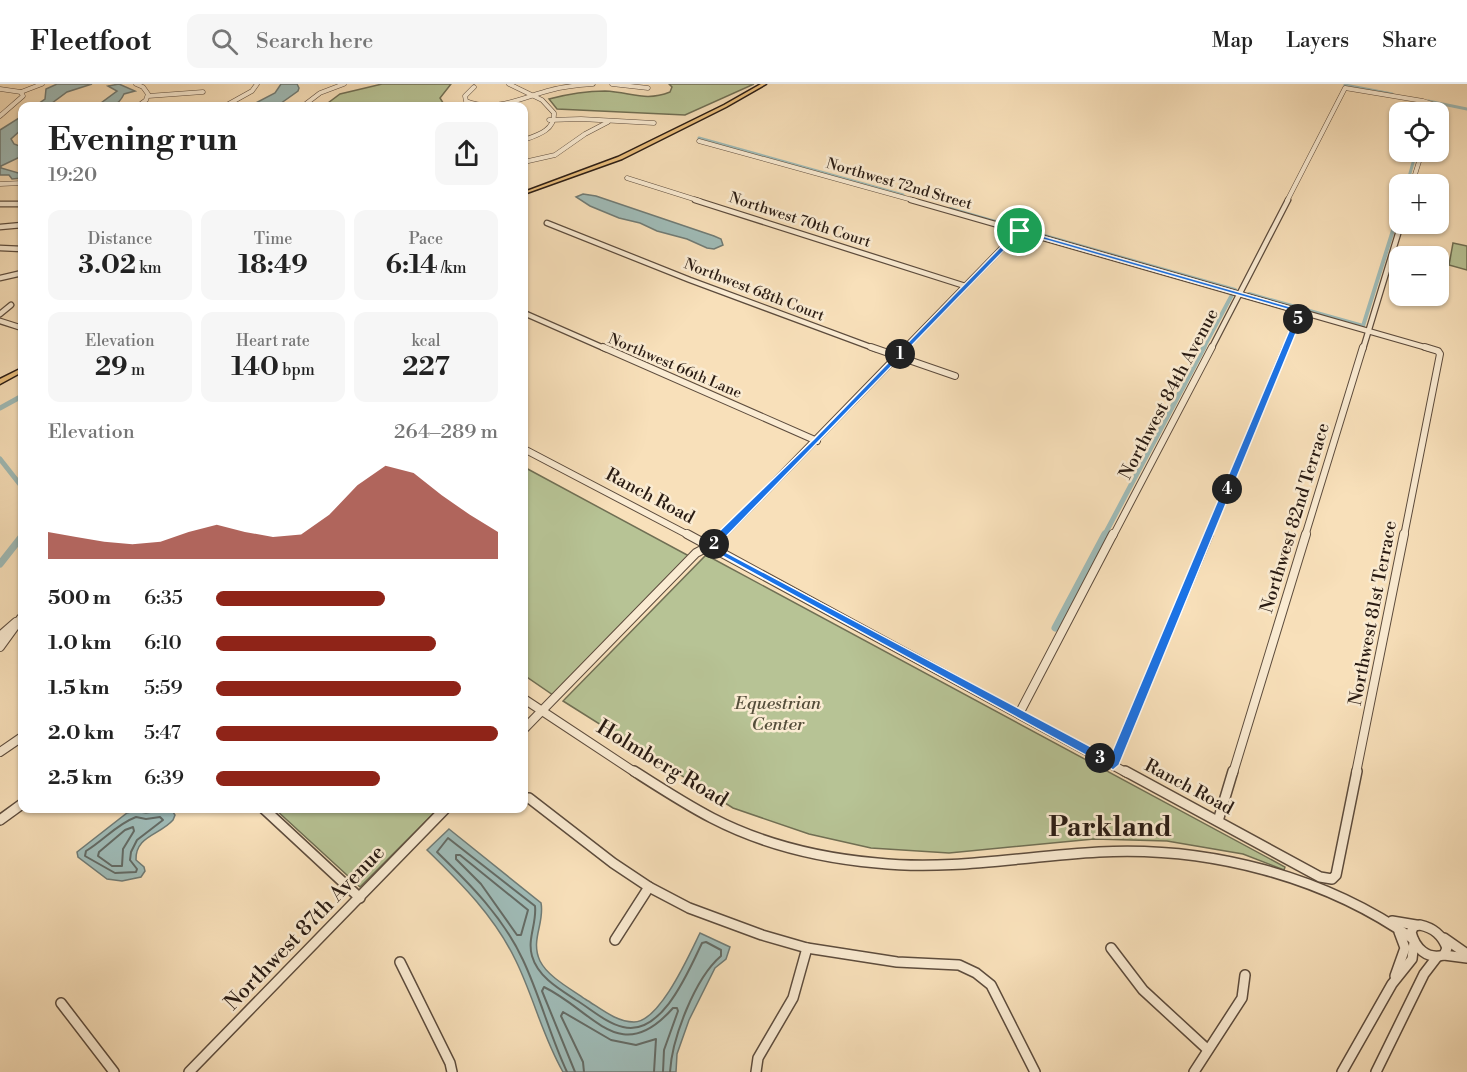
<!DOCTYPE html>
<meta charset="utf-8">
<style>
body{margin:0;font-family:"Libre Bodoni",serif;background:#f6f6f6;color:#222;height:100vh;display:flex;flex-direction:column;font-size:22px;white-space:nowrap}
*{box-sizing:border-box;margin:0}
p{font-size:20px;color:#767676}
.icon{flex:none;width:33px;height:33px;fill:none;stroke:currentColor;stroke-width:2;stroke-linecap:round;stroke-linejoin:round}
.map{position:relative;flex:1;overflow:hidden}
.drawer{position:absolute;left:18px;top:18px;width:510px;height:711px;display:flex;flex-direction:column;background:#fff;border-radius:12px;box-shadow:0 2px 4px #0004}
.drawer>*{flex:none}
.controls{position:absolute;left:1389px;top:18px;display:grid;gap:12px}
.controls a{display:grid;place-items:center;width:60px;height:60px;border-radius:12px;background:#fff;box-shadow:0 2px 4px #0004;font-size:30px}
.pin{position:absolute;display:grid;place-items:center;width:51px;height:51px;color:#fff;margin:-26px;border:3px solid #fff;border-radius:50%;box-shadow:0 2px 6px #0007}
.km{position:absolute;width:30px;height:30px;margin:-15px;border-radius:50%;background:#222;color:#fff;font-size:16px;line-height:30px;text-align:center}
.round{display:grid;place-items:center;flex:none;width:63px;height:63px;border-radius:12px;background:#f6f6f6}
.head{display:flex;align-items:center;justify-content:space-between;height:102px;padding:0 30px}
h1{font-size:33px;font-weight:700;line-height:45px}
.metrics{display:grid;grid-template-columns:repeat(3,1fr);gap:9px;height:102px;padding:6px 30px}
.metrics div{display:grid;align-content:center;border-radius:12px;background:#f6f6f6;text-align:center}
.metrics b{font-size:26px;font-weight:700}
.metrics small{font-size:16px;font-weight:400}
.metrics p{font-size:16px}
.chart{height:168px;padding:12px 30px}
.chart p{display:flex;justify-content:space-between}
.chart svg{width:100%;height:108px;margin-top:6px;fill:#8f2418;opacity:.7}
ul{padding:0 30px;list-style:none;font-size:20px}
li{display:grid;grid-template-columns:96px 72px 1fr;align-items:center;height:45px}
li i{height:15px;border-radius:8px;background:#8f2418}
header{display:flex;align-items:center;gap:36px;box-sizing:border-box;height:84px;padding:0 30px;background:#fff;border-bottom:2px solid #e0e0e0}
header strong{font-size:28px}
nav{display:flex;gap:33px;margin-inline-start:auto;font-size:21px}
.search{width:420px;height:54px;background:#f6f6f6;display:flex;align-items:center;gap:15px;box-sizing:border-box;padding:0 21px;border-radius:12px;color:#767676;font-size:22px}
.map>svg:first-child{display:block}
.green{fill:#b7c395;stroke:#706f54;stroke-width:1.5}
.water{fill:#9fbbb7;stroke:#707b75;stroke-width:1.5}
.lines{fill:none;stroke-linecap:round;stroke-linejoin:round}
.shore{stroke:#646b65;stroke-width:2}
.canal-far3{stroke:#9fbbb7;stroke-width:3}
.canal-far2{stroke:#9fbbb7;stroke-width:4}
.canal-far1{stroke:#9fbbb7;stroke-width:5}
.canal{stroke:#9fbbb7;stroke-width:7}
.minor-far4-casing{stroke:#5d4c3d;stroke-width:5}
.minor-far3-casing{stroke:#5d4c3d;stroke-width:7}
.minor-far2-casing{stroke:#5d4c3d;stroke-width:8}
.minor-far1-casing{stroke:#5d4c3d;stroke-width:10}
.minor-casing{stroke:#5d4c3d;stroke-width:12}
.major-casing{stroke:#291b13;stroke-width:3}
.minor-far4{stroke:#faebd2;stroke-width:4}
.minor-far3{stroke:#faebd2;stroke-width:4.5}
.minor-far2{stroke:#faebd2;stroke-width:6}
.minor-far1{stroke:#faebd2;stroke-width:8}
.minor{stroke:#faebd2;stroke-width:9}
.major{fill:#ecc07d;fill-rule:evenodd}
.route{fill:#1a73e8;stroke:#fff;stroke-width:1.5;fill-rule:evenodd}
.labels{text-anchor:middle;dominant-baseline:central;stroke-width:5;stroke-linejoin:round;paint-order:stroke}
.far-street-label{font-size:15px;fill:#291b13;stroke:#faebd2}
.street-label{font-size:18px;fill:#291b13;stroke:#faebd2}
.park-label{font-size:18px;font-style:italic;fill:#544d3a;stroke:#faebd2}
.near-street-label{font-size:21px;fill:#291b13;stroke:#faebd2}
.near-district-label{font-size:28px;font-weight:bold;fill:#291b13;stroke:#faebd2}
</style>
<header>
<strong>Fleetfoot</strong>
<div class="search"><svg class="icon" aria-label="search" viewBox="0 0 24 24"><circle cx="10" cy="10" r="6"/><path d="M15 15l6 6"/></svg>Search here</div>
<nav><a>Map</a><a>Layers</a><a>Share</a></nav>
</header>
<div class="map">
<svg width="1467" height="988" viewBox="0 0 1467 988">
<rect width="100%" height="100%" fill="#f8e0ba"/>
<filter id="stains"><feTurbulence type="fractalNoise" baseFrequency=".00333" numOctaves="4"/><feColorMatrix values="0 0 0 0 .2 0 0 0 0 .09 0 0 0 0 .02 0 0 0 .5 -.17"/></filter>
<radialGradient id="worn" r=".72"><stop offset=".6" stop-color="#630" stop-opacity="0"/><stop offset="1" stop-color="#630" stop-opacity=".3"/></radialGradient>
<!-- green -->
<g class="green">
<path d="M382,0H451L440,14L445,22H324L340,10Z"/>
<path d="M669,0H754L685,31L557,25L549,15C568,10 586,7 605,7C631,8 645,18 670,8L672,3Z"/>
<path d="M1453,159L1467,162V186L1449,181Z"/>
<path d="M524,383L689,472L553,611L524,591Z"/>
<path d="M706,471L1285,783L1284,786L1243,770L1167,757L1094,755L949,769L871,764L809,750L733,724L563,617Z"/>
<path d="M275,725H438L360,803Z"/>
</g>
<!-- water -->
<g class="water">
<path d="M57,0H92L67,8L48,22H35L45,15L46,5Z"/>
<path d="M119,0L135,7L124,10C118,23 110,23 97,22L117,7L108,2Z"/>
<path d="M281,0H297L299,4L298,7L277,22H250L275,9Z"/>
<path d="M22,32V45L11,55L14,60L22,63V72L1,82V84L22,90V94L12,95L9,91H0V46Z"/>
<path d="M583,110L596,112L714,152L721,155L723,161L714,165L707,164L687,155L657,147L640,139L619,134L590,122L576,113Z"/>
<path d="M165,726L173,728L175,731L173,736C160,751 135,752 136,776L144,783L145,787L141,793L122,797L107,795L78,773L77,768L127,729L135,727L146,729Z"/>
<path d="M449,745L541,819C545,839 530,856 540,877C548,893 571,905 585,915C600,924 616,938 634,938C660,938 690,869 700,849L730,863L726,875L715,884L689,936L677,970L676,988H563C542,951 534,914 516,877C495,833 462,800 427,766Z"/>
</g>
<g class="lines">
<!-- shore -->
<g class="shore">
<path d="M136,733L146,735L160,733L163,736L137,756L131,768L130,776L137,785L136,788L115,789L85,772L86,767C104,756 117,740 136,733Z"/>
<path d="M133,743L134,747L123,765L122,782H112L98,772L99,768L125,746Z"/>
<path d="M456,771H460L528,826L521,851H517L481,800L456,775Z"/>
<path d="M567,988C550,952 540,912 523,876C503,833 470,800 437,768L448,754L535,822C537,839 527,855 532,872C538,893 559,905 576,916C591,925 606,939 623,943C662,953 689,886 702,859L706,858L721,866V872C695,894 672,954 670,988"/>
<path d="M575,988L542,907L544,903C594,927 620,984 673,924H677L678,927L664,966L663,988"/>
<path d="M584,988L583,978L561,932L563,928L611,956L636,961L656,955L654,988"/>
</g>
<!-- canal-far3 -->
<g class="canal-far3">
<path d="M1345,1L1392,10"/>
<path d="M1428,17L1467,25"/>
<path d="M1428,28L1431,20"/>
<path d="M699,54L903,111"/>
<path d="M1407,100L1416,68"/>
</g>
<!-- canal-far2 -->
<g class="canal-far2">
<path d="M950,125L1235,206"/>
<path d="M1249,210L1363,242L1400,124"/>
<path d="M1203,265L1233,209"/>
</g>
<!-- canal-far1 -->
<g class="canal-far1">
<path d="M0,324L22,312"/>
<path d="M0,375L22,403"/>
<path d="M1104,452L1204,263"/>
</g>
<!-- canal -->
<g class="canal">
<path d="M0,480L22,452"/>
<path d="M1055,544L1105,450"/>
</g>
<!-- minor-far4 casing -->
<g class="minor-far4-casing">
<g id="minor-far4">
<path d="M136,0L143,3L148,10L146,16L138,22"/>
<path d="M509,0L542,16L554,29C555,46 538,51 524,56"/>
<path d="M612,0L648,4"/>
<path d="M474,3L465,12L466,17C495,29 523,13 551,6C565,2 579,1 593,0"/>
<path d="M0,5L21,8L42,0"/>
<path d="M148,12L203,8"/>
<path d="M225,22L252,7L257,0"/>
<path d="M303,22L320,9L344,0"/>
<path d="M0,32L23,12L21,8"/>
<path d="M549,36L581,35L654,39"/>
<path d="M699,57L916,117"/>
<path d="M524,78L555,71L585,50L608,38"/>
<path d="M627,94L700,117"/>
<path d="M0,100L22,99"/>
<path d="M1412,100L1422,68"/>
<path d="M1287,117L1345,4L1423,17L1435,21L1433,28"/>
</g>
</g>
<!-- minor-far3 casing -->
<g class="minor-far3-casing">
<g id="minor-far3">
<path d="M695,116L965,202"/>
<path d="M911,116L1431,265"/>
<path d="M0,120H22"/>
<path d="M547,139L690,196L876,265"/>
<path d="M0,143L22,141"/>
<path d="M0,164L22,165"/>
<path d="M0,194L22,189"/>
<path d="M524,229L606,265"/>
<path d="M0,230L11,221"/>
<path d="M0,237L22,244"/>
<path d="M904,265L1020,146"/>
<path d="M1211,265L1288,116"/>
<path d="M1285,265L1301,227"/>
<path d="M1363,265L1401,140"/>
</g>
</g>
<!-- minor-far2 casing -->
<g class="minor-far2-casing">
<g id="minor-far2">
<path d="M603,263L817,357"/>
<path d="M871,263L955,292"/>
<path d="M524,365L690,452"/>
<path d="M722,452L906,263"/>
<path d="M1113,452L1212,263"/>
<path d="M1208,452L1286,263"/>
<path d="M1305,452L1363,263"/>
<path d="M1404,452L1440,270L1438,267L1425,263"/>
</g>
</g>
<!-- minor-far1 casing -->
<g class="minor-far1-casing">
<g id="minor-far1">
<path d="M687,450L1127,689"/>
<path d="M0,552L16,538"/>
<path d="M0,563L21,534"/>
<path d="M524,615L636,689"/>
<path d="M1019,630L1113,450"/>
<path d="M524,645L696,469L715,459L723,450"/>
<path d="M0,668L22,653"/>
<path d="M1113,681L1209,450"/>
<path d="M1233,689L1306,450"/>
<path d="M1356,689L1404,450"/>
</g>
</g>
<!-- minor casing -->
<g class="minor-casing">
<g id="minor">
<path d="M634,687C659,703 685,720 712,734C762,760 821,774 877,779C951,787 1025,772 1099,768C1208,762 1324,792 1413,855"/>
<path d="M1125,687L1320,793L1332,795L1336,791L1357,687"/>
<path d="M529,714L613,779L649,803L689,824L762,851L807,864L897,878L959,881L976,889L991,901L1035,988"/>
<path d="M263,724L360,814"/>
<path d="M0,736L22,720"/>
<path d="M1218,737L1233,687"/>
<path d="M1392,837L1416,841"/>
<path d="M1420,841C1434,844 1442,851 1447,864L1444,871C1427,876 1415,864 1411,848L1414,842Z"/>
<path d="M1444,854L1467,870"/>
<path d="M615,856L649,803"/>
<path d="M1111,864L1143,906L1207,965"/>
<path d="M1444,871L1467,874"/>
<path d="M400,878L450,979L452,988"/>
<path d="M1395,892L1405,864L1399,848"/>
<path d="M61,919L114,988"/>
<path d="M189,988L446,724"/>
<path d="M756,988L758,974L793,914L807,864"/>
<path d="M1194,988L1242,914L1245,891"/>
<path d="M1342,988L1392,900L1412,875L1414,858"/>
<path d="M1376,988L1424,890L1437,873"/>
</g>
</g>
<!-- major casing -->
<g class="major-casing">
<g id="major">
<path d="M761,0H766L726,23L622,75L524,110V108L618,73L724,21Z"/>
<path d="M22,284V288L0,300V295Z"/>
</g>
</g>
<!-- minor-far4 -->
<use href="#minor-far4" class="minor-far4"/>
<!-- minor-far3 -->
<use href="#minor-far3" class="minor-far3"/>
<!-- minor-far2 -->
<use href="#minor-far2" class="minor-far2"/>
<!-- minor-far1 -->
<use href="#minor-far1" class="minor-far1"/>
<!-- minor -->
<use href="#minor" class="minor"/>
<!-- major -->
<use href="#major" class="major"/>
</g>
<!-- route -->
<path class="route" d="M1018,145L1305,227L1119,681L1113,686L704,462L814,355ZM1021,149L1297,228L1110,673L716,463Z"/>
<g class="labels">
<!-- far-street labels -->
<g class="far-street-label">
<text transform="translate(899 100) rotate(16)">Northwest 72nd Street</text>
<text transform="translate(800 136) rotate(18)">Northwest 70th Court</text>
<text transform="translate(754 206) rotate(21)">Northwest 68th Court</text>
<text transform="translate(675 282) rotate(23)">Northwest 66th Lane</text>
</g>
<!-- street labels -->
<g class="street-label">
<text transform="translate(1169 310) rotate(-62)">Northwest 84th Avenue</text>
<text transform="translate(650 412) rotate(28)">Ranch Road</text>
<text transform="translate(1295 434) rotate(-73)">Northwest 82nd Terrace</text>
<text transform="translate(1373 529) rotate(-79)">Northwest 81st Terrace</text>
<text transform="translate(1189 703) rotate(28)">Ranch Road</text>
</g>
<!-- park labels -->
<g class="park-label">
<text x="778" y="619">Equestrian<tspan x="778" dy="21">Center</tspan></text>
</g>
<!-- near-street labels -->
<g class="near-street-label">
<text transform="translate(662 680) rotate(31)">Holmberg Road</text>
<text transform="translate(305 844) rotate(-46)">Northwest 87th Avenue</text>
</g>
<!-- near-district labels -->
<g class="near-district-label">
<text x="1110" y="743">Parkland</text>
</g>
</g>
<rect width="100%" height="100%" filter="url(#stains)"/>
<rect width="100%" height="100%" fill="url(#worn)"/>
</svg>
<div class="controls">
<a><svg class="icon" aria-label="locate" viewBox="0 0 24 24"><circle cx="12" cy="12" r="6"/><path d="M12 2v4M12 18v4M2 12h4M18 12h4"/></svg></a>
<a>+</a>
<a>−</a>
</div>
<div class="pin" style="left:1020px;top:147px;background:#1e9e55"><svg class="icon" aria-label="arrive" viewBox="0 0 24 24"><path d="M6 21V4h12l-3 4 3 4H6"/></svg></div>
<b class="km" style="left:900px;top:270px">1</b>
<b class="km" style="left:714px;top:460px">2</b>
<b class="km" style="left:1100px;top:674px">3</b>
<b class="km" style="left:1227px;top:405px">4</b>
<b class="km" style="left:1298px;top:235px">5</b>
<section class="drawer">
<div class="head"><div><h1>Evening run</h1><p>19:20</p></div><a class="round"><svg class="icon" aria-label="share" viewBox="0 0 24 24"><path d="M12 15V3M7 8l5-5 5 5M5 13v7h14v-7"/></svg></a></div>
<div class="metrics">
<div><p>Distance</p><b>3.02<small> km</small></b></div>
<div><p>Time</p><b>18:49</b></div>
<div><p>Pace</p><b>6:14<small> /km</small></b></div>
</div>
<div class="metrics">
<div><p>Elevation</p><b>29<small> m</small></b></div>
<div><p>Heart rate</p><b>140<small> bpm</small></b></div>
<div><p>kcal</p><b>227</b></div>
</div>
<div class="chart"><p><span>Elevation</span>264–289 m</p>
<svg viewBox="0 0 160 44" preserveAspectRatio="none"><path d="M0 44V33L10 35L20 37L30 38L40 37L50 33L60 30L70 33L80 35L90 34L100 26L110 14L120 6L130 9L140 18L150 26L160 33V44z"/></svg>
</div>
<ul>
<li><b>500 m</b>6:35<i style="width:60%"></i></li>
<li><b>1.0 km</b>6:10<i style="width:78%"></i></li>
<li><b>1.5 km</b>5:59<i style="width:87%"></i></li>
<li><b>2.0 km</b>5:47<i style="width:100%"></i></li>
<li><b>2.5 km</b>6:39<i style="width:58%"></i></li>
</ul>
</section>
</div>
